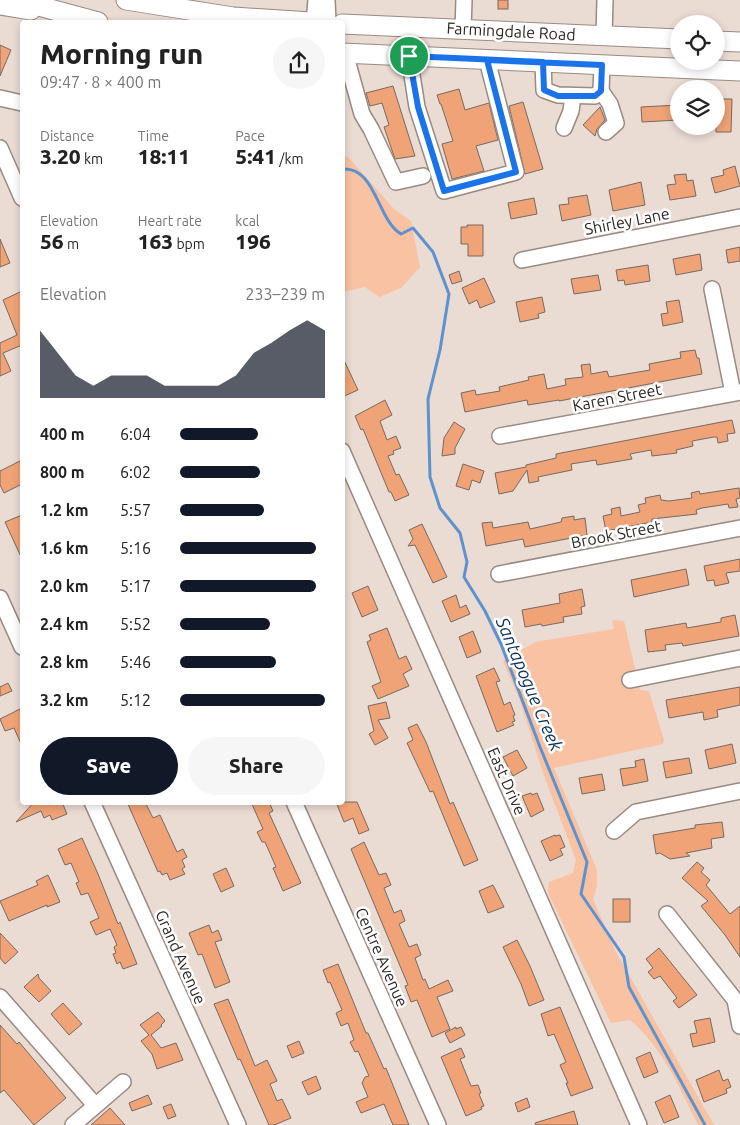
<!DOCTYPE html>
<meta charset="utf-8">
<style>
body{margin:0;font-family:Ubuntu,sans-serif;background:#f6f6f6;color:#222;height:100vh;display:flex;flex-direction:column;font-size:19px;white-space:nowrap}
*{box-sizing:border-box;margin:0}
p{font-size:16px;color:#767676}
.icon{flex:none;width:28px;height:28px;fill:none;stroke:currentColor;stroke-width:2;stroke-linecap:round;stroke-linejoin:round}
.map{position:relative;flex:1;overflow:hidden}
.sheet{position:absolute;left:20px;top:20px;width:325px;height:785px;display:flex;flex-direction:column;background:#fff;border-radius:5px;box-shadow:0 2px 8px #0003}
.sheet>*{flex:none}
.buttons{position:absolute;left:670px;top:15px;display:grid;gap:10px}
.buttons a{display:grid;place-items:center;width:55px;height:55px;border-radius:50%;background:#fff;box-shadow:0 2px 8px #0003;font-size:25px}
.pin{position:absolute;display:grid;place-items:center;width:42px;height:42px;color:#fff;margin:-21px;border:2px solid #fff;border-radius:50%;box-shadow:0 1px 5px #0007}
.round{display:grid;place-items:center;flex:none;width:52px;height:52px;border-radius:26px;background:#f6f6f6}
.head{display:flex;align-items:center;justify-content:space-between;height:85px;padding:0 20px}
h1{font-size:28px;font-weight:800;line-height:38px}
.stats{display:grid;grid-template-columns:repeat(3,1fr);gap:8px;height:85px;padding:5px 20px}
.stats div{display:grid;align-content:center}
.stats b{font-size:21px;font-weight:800}
.stats small{font-size:14px;font-weight:400}
.stats p{font-size:14px}
.chart{height:140px;padding:10px 20px}
.chart p{display:flex;justify-content:space-between}
.chart svg{width:100%;height:90px;margin-top:5px;fill:#111827;opacity:.7}
.button{display:flex;gap:10px;margin-top:auto;padding:10px 20px}
.button a{flex:1;height:58px;border-radius:30px;background:#111827;color:#fff;font-size:20px;font-weight:800;line-height:58px;text-align:center}
.button a+a{background:#f6f6f6;color:#222}
ul{padding:0 20px;list-style:none;font-size:16px}
li{display:grid;grid-template-columns:80px 60px 1fr;align-items:center;height:38px}
li i{height:12px;border-radius:6px;background:#111827}
.map>svg:first-child{display:block}
.green{fill:#f8c2a3}
.lines{fill:none;stroke-linecap:round;stroke-linejoin:round}
.stream{stroke:#5d92cf;stroke-width:3}
.building{fill:#efa377;stroke:#766a63}
.minor-casing{stroke:#988b84;stroke-width:18}
.major-casing{stroke:#988b84;stroke-width:21}
.minor{stroke:#fff;stroke-width:15}
.major{stroke:#fff;stroke-width:19}
.route-casing{stroke:#fff;stroke-width:10}
.route{stroke:#1a73e8;stroke-width:6}
.labels{text-anchor:middle;dominant-baseline:central;stroke-width:5;stroke-linejoin:round;paint-order:stroke}
.street-label{font-size:16px;fill:#2d2825;stroke:#fff}
.water-label{font-size:18px;font-style:italic;fill:#093058;stroke:#fff}
</style>
<div class="map">
<svg width="740" height="1125" viewBox="0 0 740 1125">
<rect width="100%" height="100%" fill="#eadbd3"/>
<!-- green -->
<g class="green">
<path d="M343,156L348,157L394,209L411,221L420,267L401,288L379,297L365,287L343,292Z"/>
<path d="M612,620L624,621L640,690L649,691L664,740L663,744L554,768L597,870V886L593,899L616,952L714,1125H698C679,1087 663,1048 630,1020L611,1023L548,893L549,882L573,873L576,860L544,776L520,701L503,661L535,642L614,629Z"/>
</g>
<g class="lines">
<!-- stream -->
<path class="stream" d="M342,169C376,166 377,220 401,234L413,228L433,252L449,294L440,350L428,399L430,477L440,508L460,533L467,562L464,577L485,611L501,644L540,747L587,862L581,894L624,957L629,987L705,1125"/>
</g>
<!-- building -->
<g class="building">
<rect x="498" y="0" width="10" height="9"/>
<path d="M0,45L11,50L0,76Z"/>
<path d="M393,86L415,156L395,159L384,127L389,125L382,103L370,106L366,93Z"/>
<path d="M459,89L465,110L489,103L498,140L476,146L484,171L452,179L442,144L453,141L441,104H440L437,95Z"/>
<path d="M716,99H732L731,132H716Z"/>
<path d="M523,102L543,169L525,174L509,106Z"/>
<path d="M679,105V120L642,122L641,107Z"/>
<path d="M600,107L605,120L597,129L595,136L583,125Z"/>
<path d="M735,166L740,186L715,193L711,178L724,175L723,170Z"/>
<path d="M686,174L687,181L693,180L696,196L670,200L667,185L676,184L674,175Z"/>
<path d="M641,182L645,205L613,211L609,190Z"/>
<path d="M587,195L591,215L562,221L559,205L569,204L568,198Z"/>
<path d="M534,198L537,214L511,219L508,203Z"/>
<path d="M467,225H483V256H468V244H461V227H467Z"/>
<path d="M0,239L10,263L0,267Z"/>
<path d="M740,247V261L728,263L726,250Z"/>
<path d="M700,254L702,270L676,275L673,259Z"/>
<path d="M648,265L650,281L625,285L624,280L618,281L616,270Z"/>
<path d="M459,271L462,281L452,284L449,275Z"/>
<path d="M598,275L601,290L574,294L571,279Z"/>
<path d="M484,278L495,302L480,308L477,300L469,304L462,288Z"/>
<path d="M22,291V347V345L3,353L11,371L0,376V343L17,335L3,300Z"/>
<path d="M542,297L545,312L538,314L539,318L520,322L516,302Z"/>
<path d="M679,300L683,322L663,326L661,314L668,313L666,302Z"/>
<path d="M695,350L697,358H699L702,374L559,401V400L528,405L527,400L465,412L461,393L475,390L476,395L500,391L499,387L529,380L528,377L544,374L547,389L566,385L565,379L583,377L581,365L590,364L591,374L607,371L609,377L650,370L649,364L681,358L680,352Z"/>
<path d="M342,356L358,390L342,397Z"/>
<path d="M385,400L392,415L380,421L387,440L396,436L401,448L393,451L394,454L388,456L396,475L399,474L409,495L395,501L391,492H389L363,429L361,430L355,416Z"/>
<path d="M732,420L735,433L727,434L728,441L718,443L717,437H714L692,441L693,446L676,450L677,453L652,456L651,450L630,454L632,459L597,465L596,460L571,464L572,470L538,477L539,481L529,483L527,470L513,491L499,494L495,473L526,467V465L556,458V454Z"/>
<path d="M454,422L465,429L455,448V454L442,456L444,438Z"/>
<path d="M22,460V484L4,493L0,485V471Z"/>
<path d="M463,464L484,471L480,483L472,480L469,490L456,486Z"/>
<path d="M739,488L740,498L736,499L738,507L729,508L728,504L702,508L696,510L697,514L652,519V522L606,531L603,516L612,514L611,509L620,507L621,516L640,512L638,505L646,503L645,498L660,495L661,500L669,501L692,498L691,493L699,491L700,494Z"/>
<path d="M22,515V559L5,522Z"/>
<path d="M574,516V520L585,518L587,535L525,547L523,539L486,546L482,523L492,522L493,528L528,522L530,529L561,522L562,518Z"/>
<path d="M422,524L447,577L433,583L415,545L408,546L413,539L409,530Z"/>
<path d="M740,559V571L726,573L729,583L715,586L714,580L707,581L704,566Z"/>
<path d="M686,569L689,585L634,597L631,580Z"/>
<path d="M368,586L378,610L362,617L352,593Z"/>
<path d="M582,589L585,606L581,607L582,614L563,617L564,622L542,626L541,624L525,627L522,610L560,603L559,594Z"/>
<path d="M456,595L460,608L466,605L470,614L451,622L442,601Z"/>
<path d="M735,615L739,636L683,646L682,643L665,645L666,650L648,652L645,630L686,623L687,628L721,622V618Z"/>
<path d="M387,628L399,659L406,656L412,669L403,674L409,686L378,699L372,686L381,682L367,642L371,640L369,635Z"/>
<path d="M473,631L481,652L467,658L459,637Z"/>
<path d="M494,668L500,681L496,682L504,705L510,702L515,715L513,716L515,721L512,722L514,725L497,732L476,676Z"/>
<path d="M8,683L12,691L0,696V687Z"/>
<path d="M740,687V705L717,710L718,717L704,720L703,712L669,718L666,700Z"/>
<path d="M386,702L390,718L378,720L388,738L375,745L369,734L374,731L368,706Z"/>
<path d="M22,708V746L14,728L5,731L0,719Z"/>
<path d="M417,724L426,742L450,804L453,802L478,860L464,866L433,791L430,792L407,743L413,740L408,728Z"/>
<path d="M732,744L736,763L709,769L705,750Z"/>
<path d="M517,750L527,768L513,776L503,757Z"/>
<path d="M689,758L692,773L666,778L663,762Z"/>
<path d="M644,759L648,781L623,786L620,769L636,767L635,761Z"/>
<path d="M602,774L605,790L582,794L579,778Z"/>
<path d="M531,793L532,795L537,793L544,810L531,817L522,796Z"/>
<path d="M34,802H62L67,814L52,820L50,815L44,818L41,811L16,822Z"/>
<path d="M127,802H145L153,818L160,815L177,852L183,849L187,857L182,860L185,867L182,869L185,874L170,880L167,873L162,875L160,871L158,872Z"/>
<path d="M251,802H269L273,811L269,813L301,883L283,891L273,868L276,867L265,842H262L257,832L263,829Z"/>
<path d="M336,802H357L369,830L359,834L353,818L344,822Z"/>
<path d="M722,822L724,837L711,839L712,848L686,853L690,856L670,859L660,853L656,854L653,835L695,828V825Z"/>
<path d="M555,835V836L560,835L565,847L560,849L563,855L550,861L541,841Z"/>
<path d="M82,838L98,874L118,924L120,922L137,964L123,969L120,962L117,964L113,954L116,953L114,947L117,945L110,929L96,935L90,922L99,918L88,893L81,895L76,883L79,882L71,863L65,865L58,849Z"/>
<path d="M364,842L379,875L386,873L391,885L384,888L394,913L401,910L405,921L399,924L409,947L417,944L421,955L415,958L423,980L425,979L429,989L448,980L453,991L437,997L450,1029L432,1037L417,1000L411,1002L405,986L408,985L351,849Z"/>
<path d="M697,862L704,868L701,872L710,880L706,885L730,914L740,906V957L725,935L701,906L708,901L682,878Z"/>
<path d="M226,868L234,886L221,892L213,874Z"/>
<path d="M48,875L60,902L47,907V905L9,921L0,901L38,885L36,881Z"/>
<path d="M493,885L504,907L488,913L479,891Z"/>
<rect x="613" y="899" width="17" height="23"/>
<path d="M209,925L212,933L218,930L222,940L215,942L230,982L215,988L202,954L198,955L189,933Z"/>
<path d="M0,933L18,952L5,964L0,958Z"/>
<path d="M517,940L530,966L544,1000L529,1006L521,984L503,947Z"/>
<path d="M659,948L697,995L679,1008L673,1001L677,998L660,976L654,979L648,972L653,968L646,959Z"/>
<path d="M338,964L366,1033H368L384,1069L386,1068L409,1125H393L384,1104L361,1113L356,1102L368,1097L362,1083L365,1077L369,1076L358,1051L355,1052L350,1042L354,1040L348,1023L341,1026L336,1013L342,1010L330,982L328,983L323,970Z"/>
<path d="M38,974L39,978L51,991L39,1002L24,987Z"/>
<path d="M228,999L255,1066L267,1060L277,1081L270,1084L277,1101L282,1099L291,1118L274,1125H269L240,1059L238,1060L214,1004Z"/>
<path d="M63,1003L82,1024L69,1035L51,1014Z"/>
<path d="M560,1007L593,1088L571,1096L566,1083H568L560,1065L566,1062L554,1034L548,1036L541,1014Z"/>
<path d="M158,1012L165,1021L161,1025L162,1026L151,1035L161,1048L176,1043L183,1060L157,1069L152,1054L141,1041L149,1035L140,1025Z"/>
<path d="M710,1018L715,1042L693,1047L690,1034L697,1033L694,1021Z"/>
<path d="M0,1025L17,1044L19,1042L66,1098L34,1125L4,1090L0,1093Z"/>
<path d="M456,1027V1029L461,1027L465,1035L450,1043L445,1033Z"/>
<path d="M299,1041L304,1053L292,1058L287,1046Z"/>
<path d="M461,1048L465,1057L460,1059L471,1086L478,1085L481,1093L479,1094L484,1106L481,1107L482,1109L466,1116L441,1057Z"/>
<path d="M650,1052L658,1072L644,1078L636,1058Z"/>
<path d="M719,1070L723,1081L728,1079L731,1087L726,1089L727,1093L704,1102L696,1080Z"/>
<path d="M316,1076L321,1089L308,1095L302,1082Z"/>
<path d="M148,1095L152,1104L132,1111L129,1103Z"/>
<path d="M670,1095L679,1117L664,1123L655,1102Z"/>
<path d="M527,1098L530,1107L518,1112L515,1103Z"/>
<path d="M171,1104L176,1116L168,1119L163,1107Z"/>
<path d="M110,1108L125,1125H91Z"/>
<path d="M574,1111L578,1125H536L535,1123Z"/>
</g>
<g class="lines">
<!-- minor casing -->
<g class="minor-casing">
<g id="minor">
<path d="M327,0L328,22"/>
<path d="M314,22L316,0"/>
<path d="M463,29L464,0"/>
<path d="M604,36L605,0"/>
<path d="M345,53L362,114L371,129L396,182L423,176"/>
<path d="M409,56L417,107L444,191L516,172L487,60"/>
<path d="M543,62L544,90L558,95L595,96L601,91L602,65"/>
<path d="M601,91L610,104L616,123L606,132"/>
<path d="M0,98L22,103"/>
<path d="M564,128L571,111L573,96"/>
<path d="M0,148L22,198"/>
<path d="M522,260L740,217"/>
<path d="M712,289L733,393"/>
<path d="M500,436L740,392"/>
<path d="M342,451L639,1125"/>
<path d="M499,574L740,528"/>
<path d="M0,598L22,647"/>
<path d="M630,680L740,658"/>
<path d="M92,802L238,1125"/>
<path d="M294,802L438,1125"/>
<path d="M614,831L636,812L740,791"/>
<path d="M667,914L735,1000L740,1026"/>
<path d="M0,997L95,1105"/>
<path d="M73,1125L123,1082"/>
</g>
</g>
<!-- major casing -->
<g class="major-casing">
<g id="major">
<path d="M17,0L98,22"/>
<path d="M126,0L233,17L311,22"/>
<path d="M0,5L31,10"/>
<path d="M342,24L679,39"/>
<path d="M716,41L740,42"/>
<path d="M342,53L740,71"/>
</g>
</g>
<!-- minor -->
<use href="#minor" class="minor"/>
<!-- major -->
<use href="#major" class="major"/>
</g>
<g class="lines">
<!-- route casing -->
<g class="route-casing">
<path id="route" d="M409,56L418,107L444,191L516,172L487,60L602,65L601,91L595,96H558L544,90L543,62L409,56"/>
</g>
<!-- route -->
<use href="#route" class="route"/>
</g>
<g class="labels">
<!-- street labels -->
<g class="street-label">
<text transform="translate(511 31) rotate(3)">Farmingdale Road</text>
<text transform="translate(627 221) rotate(-11)">Shirley Lane</text>
<text transform="translate(617 397) rotate(-11)">Karen Street</text>
<text transform="translate(616 534) rotate(-11)">Brook Street</text>
<text transform="translate(507 781) rotate(66)">East Drive</text>
<text transform="translate(181 957) rotate(66)">Grand Avenue</text>
<text transform="translate(382 957) rotate(66)">Centre Avenue</text>
</g>
<!-- water labels -->
<g class="water-label">
<text transform="translate(530 684) rotate(67)">Santapogue Creek</text>
</g>
</g>
</svg>
<div class="buttons">
<a><svg class="icon" aria-label="locate" viewBox="0 0 24 24"><circle cx="12" cy="12" r="6"/><path d="M12 2v4M12 18v4M2 12h4M18 12h4"/></svg></a>
<a><svg class="icon" aria-label="layers" viewBox="0 0 24 24"><path d="M12 4l9 5-9 5-9-5zM3 14l9 5 9-5"/></svg></a>
</div>
<div class="pin" style="left:409px;top:56px;background:#1e9e55"><svg class="icon" aria-label="arrive" viewBox="0 0 24 24"><path d="M6 21V4h12l-3 4 3 4H6"/></svg></div>
<section class="sheet">
<div class="head"><div><h1>Morning run</h1><p>09:47 · 8 × 400 m</p></div><a class="round"><svg class="icon" aria-label="share" viewBox="0 0 24 24"><path d="M12 15V3M7 8l5-5 5 5M5 13v7h14v-7"/></svg></a></div>
<div class="stats">
<div><p>Distance</p><b>3.20<small> km</small></b></div>
<div><p>Time</p><b>18:11</b></div>
<div><p>Pace</p><b>5:41<small> /km</small></b></div>
</div>
<div class="stats">
<div><p>Elevation</p><b>56<small> m</small></b></div>
<div><p>Heart rate</p><b>163<small> bpm</small></b></div>
<div><p>kcal</p><b>196</b></div>
</div>
<div class="chart"><p><span>Elevation</span>233–239 m</p>
<svg viewBox="0 0 160 44" preserveAspectRatio="none"><path d="M0 44V11L10 22L20 33L30 38L40 33L50 33L60 33L70 38L80 38L90 38L100 38L110 33L120 22L130 17L140 11L150 6L160 11V44z"/></svg>
</div>
<ul>
<li><b>400 m</b>6:04<i style="width:54%"></i></li>
<li><b>800 m</b>6:02<i style="width:55%"></i></li>
<li><b>1.2 km</b>5:57<i style="width:58%"></i></li>
<li><b>1.6 km</b>5:16<i style="width:94%"></i></li>
<li><b>2.0 km</b>5:17<i style="width:94%"></i></li>
<li><b>2.4 km</b>5:52<i style="width:62%"></i></li>
<li><b>2.8 km</b>5:46<i style="width:66%"></i></li>
<li><b>3.2 km</b>5:12<i style="width:100%"></i></li>
</ul>
<div class="button"><a>Save</a><a>Share</a></div>
</section>
</div>
